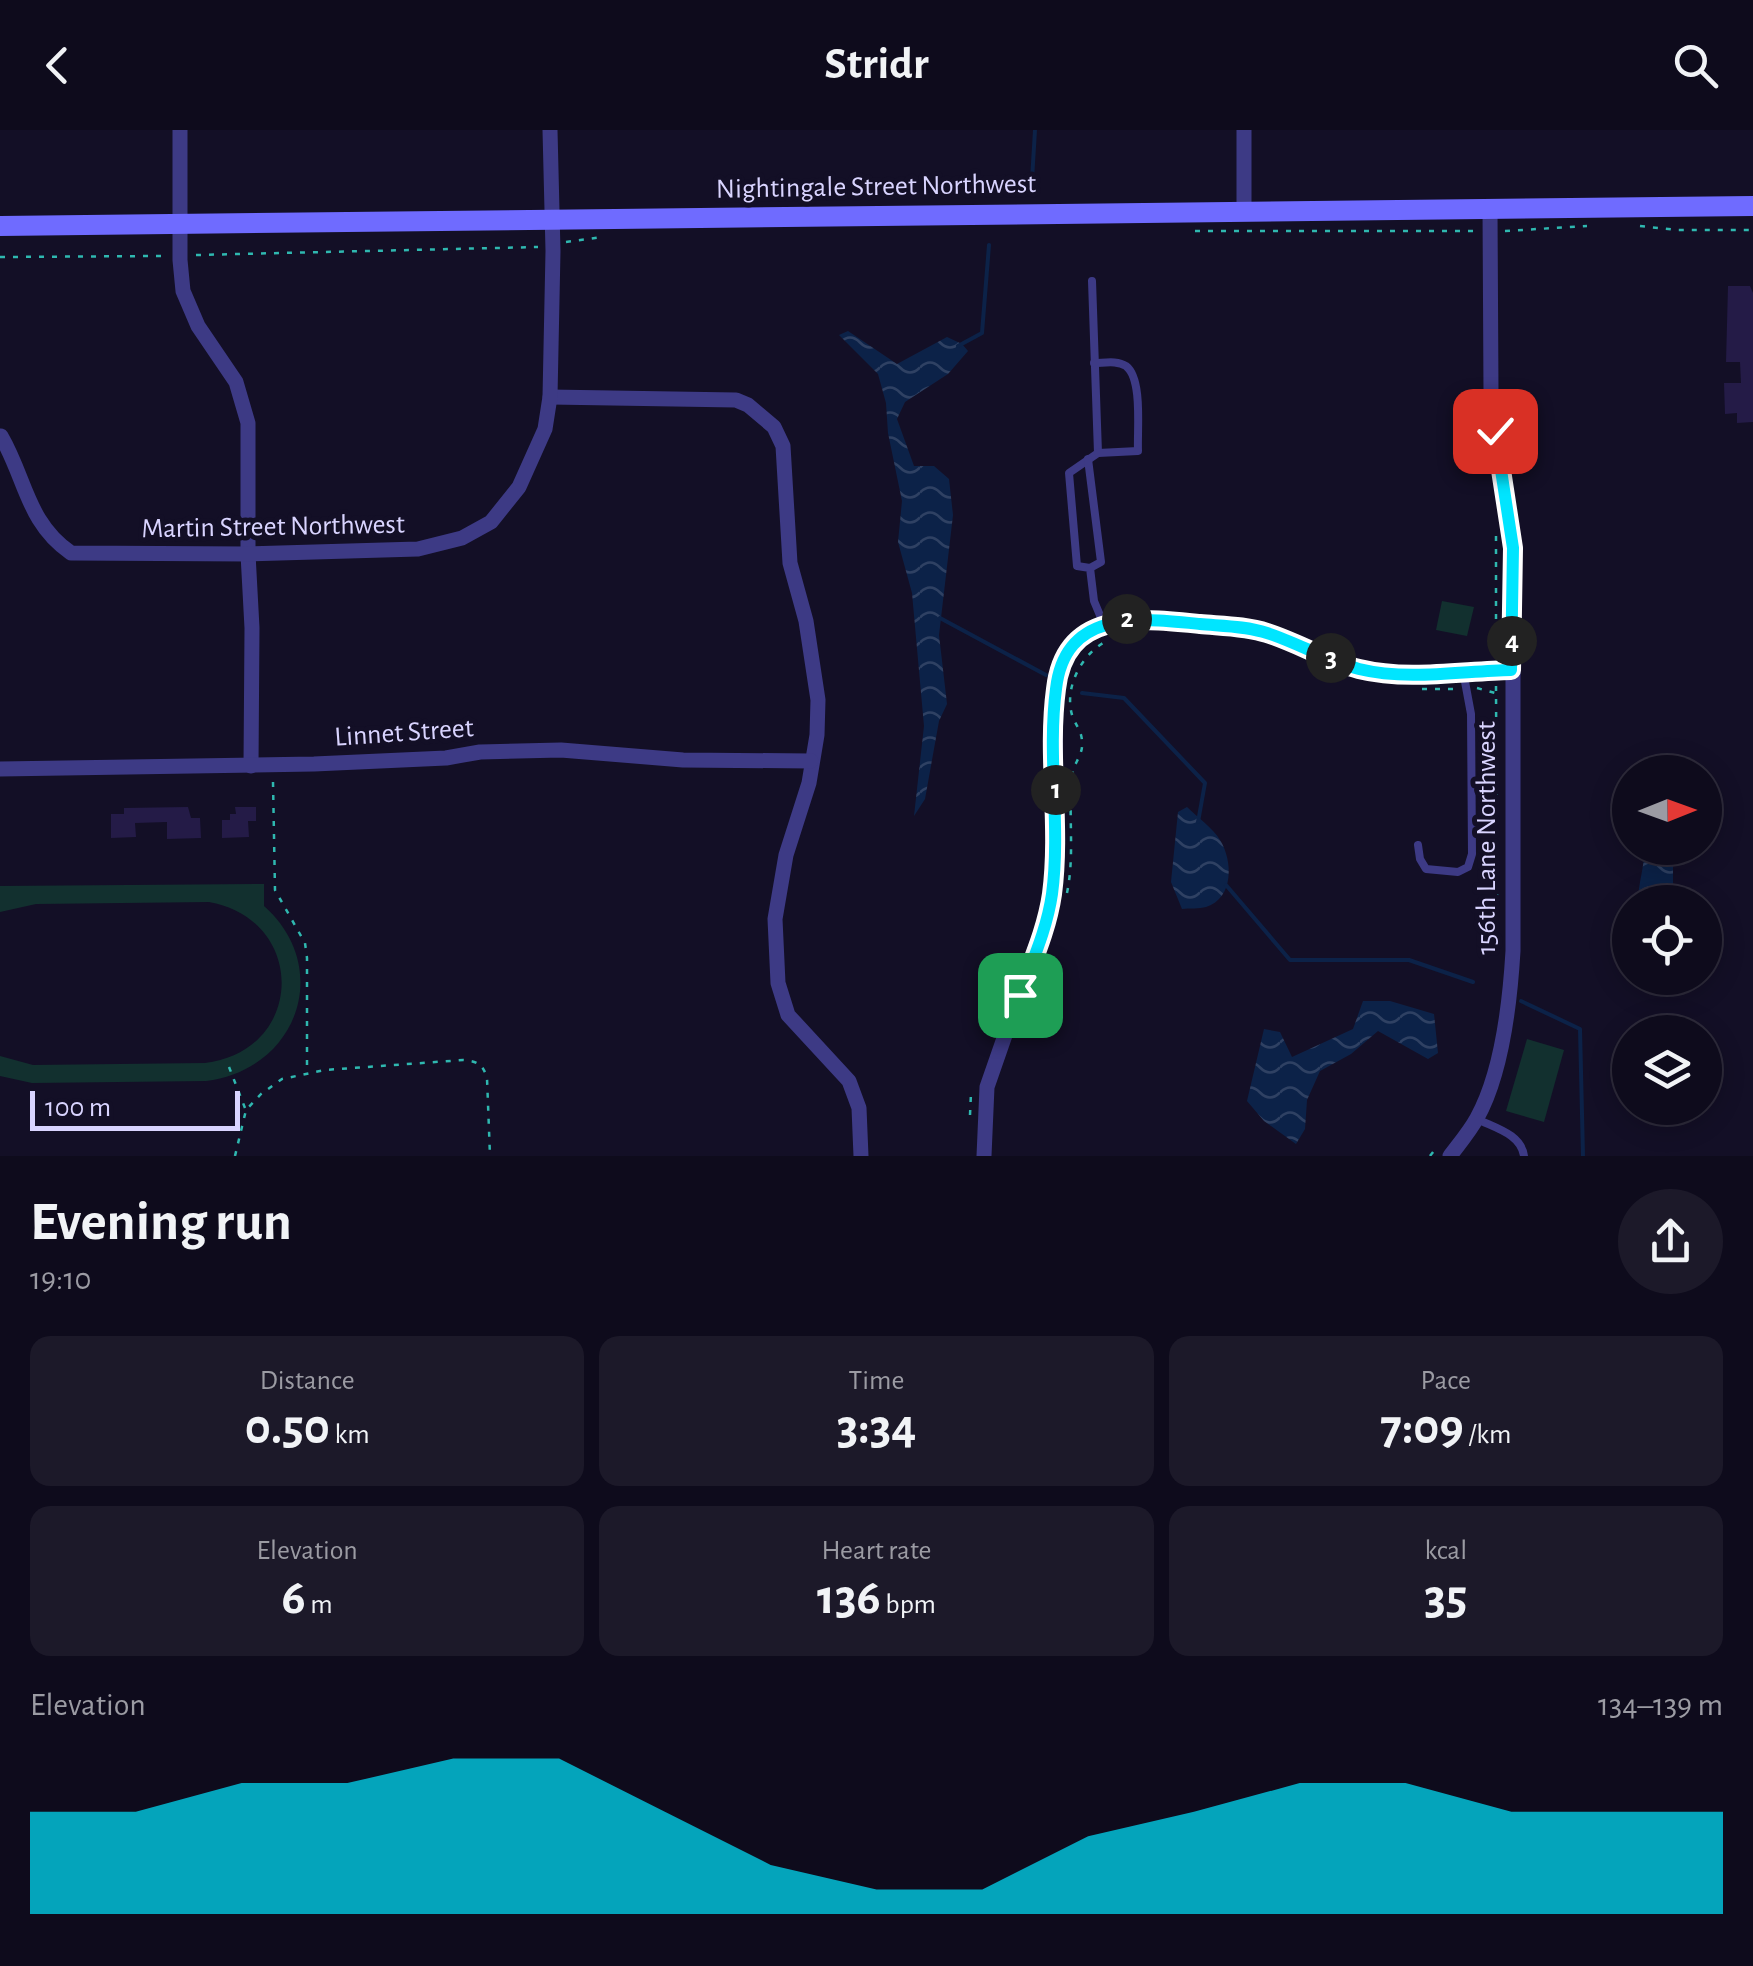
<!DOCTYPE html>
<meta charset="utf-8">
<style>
body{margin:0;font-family:"Alegreya Sans",sans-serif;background:#1c1929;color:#f1f3f6;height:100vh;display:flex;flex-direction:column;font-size:38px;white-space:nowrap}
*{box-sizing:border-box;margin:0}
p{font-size:32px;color:#9b9ba3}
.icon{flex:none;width:55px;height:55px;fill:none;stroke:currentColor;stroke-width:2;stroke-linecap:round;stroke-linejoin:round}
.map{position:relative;height:1026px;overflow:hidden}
.sheet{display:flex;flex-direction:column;background:#0e0b1c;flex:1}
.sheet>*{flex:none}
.needle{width:65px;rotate:89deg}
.tools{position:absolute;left:1612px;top:625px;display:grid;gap:20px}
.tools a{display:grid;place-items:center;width:110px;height:110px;border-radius:50%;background:#0e0b1c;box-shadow:0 5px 25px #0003,0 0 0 2px #2e2b3b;font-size:50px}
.scale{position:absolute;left:30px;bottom:25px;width:210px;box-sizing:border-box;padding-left:10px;border:5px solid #d9d4ff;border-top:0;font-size:28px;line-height:35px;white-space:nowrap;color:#d9d4ff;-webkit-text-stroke:8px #130f26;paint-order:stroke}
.pin{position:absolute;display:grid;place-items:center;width:85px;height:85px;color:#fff;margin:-42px;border-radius:20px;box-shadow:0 5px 15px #0006}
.km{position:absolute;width:50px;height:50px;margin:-25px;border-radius:50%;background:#222;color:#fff;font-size:28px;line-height:50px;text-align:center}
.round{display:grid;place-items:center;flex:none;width:105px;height:105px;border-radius:52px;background:#1c1929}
.head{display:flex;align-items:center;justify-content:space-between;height:170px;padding:0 30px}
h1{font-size:55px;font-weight:700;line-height:75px}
.stats{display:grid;grid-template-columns:repeat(3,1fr);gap:15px;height:170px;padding:10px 30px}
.stats div{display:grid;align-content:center;border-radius:20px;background:#1c1929;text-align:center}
.stats b{font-size:50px;font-weight:700}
.stats small{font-size:28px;font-weight:400}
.stats p{font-size:28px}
.chart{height:280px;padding:20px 30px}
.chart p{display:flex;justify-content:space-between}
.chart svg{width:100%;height:180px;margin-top:10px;fill:#00e5ff;opacity:.7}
header{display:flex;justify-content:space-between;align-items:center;height:130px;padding:0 30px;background:#0e0b1c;font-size:45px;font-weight:700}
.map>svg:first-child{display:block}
.garden{fill:#12302f}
.water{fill:url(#water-waves)}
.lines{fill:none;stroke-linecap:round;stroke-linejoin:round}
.stream{stroke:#0c2248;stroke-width:4}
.building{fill:#241b47}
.path{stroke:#2fb8b0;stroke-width:2.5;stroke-dasharray:5 8;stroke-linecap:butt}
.lane{stroke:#3d3a85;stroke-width:8}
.street{stroke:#3d3a85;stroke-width:15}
.secondary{stroke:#6f6bff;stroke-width:20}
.route-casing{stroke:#fff;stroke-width:20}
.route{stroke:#00e5ff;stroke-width:12}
.labels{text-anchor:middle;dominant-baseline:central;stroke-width:10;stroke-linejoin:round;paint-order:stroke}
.street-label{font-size:28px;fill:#d9d4ff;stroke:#130f26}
</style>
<header><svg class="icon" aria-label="back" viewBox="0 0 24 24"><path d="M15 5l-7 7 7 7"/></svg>Stridr<svg class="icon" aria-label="search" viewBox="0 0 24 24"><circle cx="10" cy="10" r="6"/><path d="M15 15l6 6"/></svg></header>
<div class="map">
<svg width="1753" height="1026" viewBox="0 0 1753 1026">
<defs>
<pattern id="water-waves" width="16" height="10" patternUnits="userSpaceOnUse" patternTransform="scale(2.5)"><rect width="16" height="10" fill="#0c2248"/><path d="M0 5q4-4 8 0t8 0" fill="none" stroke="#2f4163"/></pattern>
</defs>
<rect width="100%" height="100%" fill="#130f26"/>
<!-- garden -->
<g class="garden">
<path d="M1442,471L1474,477L1467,506L1436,500Z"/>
<path d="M264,754V776C334,838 297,940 206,951L32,953L0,946V926L33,935L205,933C305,921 308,790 209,772L36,774L0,782V756Z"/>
<path d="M1527,909L1564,920L1544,992L1506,981Z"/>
</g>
<!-- water -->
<g class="water">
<path d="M848,201L897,234L947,207L962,214L968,221L948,244L905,272L897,289L914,336H934L949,349L953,385L939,505L947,574L939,591L925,669L914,686L924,596L912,463L898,412L902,371L888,303L886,273L878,244L839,205Z"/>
<path d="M1187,677C1197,687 1213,698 1220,710C1233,731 1234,768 1206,777C1199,779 1189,778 1182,779L1171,752L1178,682Z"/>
<path d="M1644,718H1673V772H1638C1638,753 1645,737 1644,718Z"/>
<path d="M1363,871H1390L1434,884L1438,923L1428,929L1378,901L1351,924L1320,941L1307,970L1305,999L1296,1014L1264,991L1247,971L1264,899L1280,902L1292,927L1353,899Z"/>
</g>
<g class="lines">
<!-- stream -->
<g class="stream">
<path d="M998,59L1025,58L1032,50L1035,0"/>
<path d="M958,216L982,203L989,115"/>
<path d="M940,488L1046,545"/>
<path d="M1082,563L1124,568L1205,653L1198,692"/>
<path d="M1226,755L1290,830H1409L1473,852"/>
<path d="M1521,871L1580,899L1583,1026"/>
</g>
</g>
<!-- building -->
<g class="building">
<path d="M1728,156H1750L1753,163V292L1737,293V283L1725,284L1724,253H1741L1740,232H1726Z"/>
<path d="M188,677L191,688H200L201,708L167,709V692L135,693L136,707L111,708V684H124V678Z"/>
<path d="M235,677H256V691H248L249,707L222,708V690H230V684H236Z"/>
</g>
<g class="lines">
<!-- path -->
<g class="path">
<path d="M1640,96L1677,100H1753"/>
<path d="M1195,101H1477"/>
<path d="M1505,101L1587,96"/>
<path d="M566,112L602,107"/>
<path d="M196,125L538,117"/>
<path d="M0,127L163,126"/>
<path d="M1481,303L1484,324"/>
<path d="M1496,406V523"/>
<path d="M1125,506H1142"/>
<path d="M1496,556L1497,773"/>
<path d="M1477,558L1495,563"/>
<path d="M1422,559H1454"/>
<path d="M273,652L275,760L305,813L307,828V940"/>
<path d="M1067,763C1075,724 1068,686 1072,646C1073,635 1081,627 1082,617C1083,603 1078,599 1073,588C1063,560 1080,527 1103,513"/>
<path d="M1497,823V806"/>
<path d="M229,937L245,978"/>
<path d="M970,985L971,963"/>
<path d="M235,1026L246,980L261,964L282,949L325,940L463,930C477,931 483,934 487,948L490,1026"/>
<path d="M1430,1026L1437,1017"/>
</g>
<!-- lane -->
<g class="lane">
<path d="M1092,151L1098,323L1069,343L1077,436L1090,438L1094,471L1104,495"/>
<path d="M1094,233C1104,233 1117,230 1126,236C1143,249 1137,301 1138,321L1098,323"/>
<path d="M1088,329L1101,432L1090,438"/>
<path d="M1418,715L1420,729L1426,739L1458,742L1468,737L1472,724L1471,584L1463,541"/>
<path d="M1477,989C1495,998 1521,1004 1524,1026"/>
</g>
<!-- street -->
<g class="street">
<path d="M180,0V130L183,161L198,196L236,252L248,293V424L252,498L251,636"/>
<path d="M1244,80V0"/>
<path d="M550,267L736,270L748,275L774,297L783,316L790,433L806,491L818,570L817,605L809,653L786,725L775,789L778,853L788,885L849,951L859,978L861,1026"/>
<path d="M1,306C26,349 27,393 71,423L248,424L418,419L462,408L491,392L519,357L545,299L550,267L553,121L550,0"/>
<path d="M0,639L314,634L446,628L480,622L561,620L683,630L811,631"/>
<path d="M984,1026L987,957L1050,776L1056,705L1055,563L1060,533L1074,513L1088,502L1128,489L1254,500L1359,539L1398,544L1511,539"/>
<path d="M1450,1026C1459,1014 1470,1001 1477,988C1502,943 1510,872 1513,821V418L1491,263L1490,78"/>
</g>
<!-- secondary -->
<path class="secondary" d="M0,96L1753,76"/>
</g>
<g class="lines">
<!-- route casing -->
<g class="route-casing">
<path id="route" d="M1020,865C1032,832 1047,799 1052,764C1061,696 1047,626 1056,559C1065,479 1139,488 1200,494C1222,496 1246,496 1267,503C1298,513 1328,531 1359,539C1408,551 1462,541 1511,540L1513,418L1495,301"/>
</g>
<!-- route -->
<use href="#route" class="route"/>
</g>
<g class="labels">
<!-- street labels -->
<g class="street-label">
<text transform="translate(876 57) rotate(-1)">Nightingale Street Northwest</text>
<text transform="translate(273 397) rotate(-1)">Martin Street Northwest</text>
<text transform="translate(404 603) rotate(-4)">Linnet Street</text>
<text transform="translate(1487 708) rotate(-90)">156th Lane Northwest</text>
</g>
</g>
</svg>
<div class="tools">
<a><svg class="needle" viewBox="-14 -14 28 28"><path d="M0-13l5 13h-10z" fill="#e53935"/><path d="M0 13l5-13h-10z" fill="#9b9ba3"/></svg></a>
<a><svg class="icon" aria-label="locate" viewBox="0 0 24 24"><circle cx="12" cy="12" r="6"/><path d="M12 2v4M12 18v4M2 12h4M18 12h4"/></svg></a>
<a><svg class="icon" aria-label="layers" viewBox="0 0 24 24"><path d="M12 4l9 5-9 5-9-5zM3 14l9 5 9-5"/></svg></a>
</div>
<div class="scale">100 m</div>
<div class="pin" style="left:1020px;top:865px;background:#1e9e55"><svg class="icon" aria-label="arrive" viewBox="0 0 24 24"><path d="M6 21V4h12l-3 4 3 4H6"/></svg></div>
<div class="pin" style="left:1495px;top:301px;background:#d93025"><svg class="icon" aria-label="check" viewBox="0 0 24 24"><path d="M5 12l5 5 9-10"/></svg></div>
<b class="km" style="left:1056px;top:660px">1</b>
<b class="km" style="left:1127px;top:489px">2</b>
<b class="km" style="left:1331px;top:528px">3</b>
<b class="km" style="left:1512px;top:511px">4</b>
</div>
<section class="sheet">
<div class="head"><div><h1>Evening run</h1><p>19:10</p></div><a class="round"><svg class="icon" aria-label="share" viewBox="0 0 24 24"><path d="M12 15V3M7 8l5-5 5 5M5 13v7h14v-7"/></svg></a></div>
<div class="stats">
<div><p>Distance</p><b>0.50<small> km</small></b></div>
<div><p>Time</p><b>3:34</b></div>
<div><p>Pace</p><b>7:09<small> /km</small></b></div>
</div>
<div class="stats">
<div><p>Elevation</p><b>6<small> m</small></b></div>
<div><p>Heart rate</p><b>136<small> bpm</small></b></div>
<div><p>kcal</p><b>35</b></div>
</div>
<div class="chart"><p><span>Elevation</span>134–139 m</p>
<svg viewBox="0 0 160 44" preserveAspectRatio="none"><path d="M0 44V19L10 19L20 12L30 12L40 6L50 6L60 19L70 32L80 38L90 38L100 25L110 19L120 12L130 12L140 19L150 19L160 19V44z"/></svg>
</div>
</section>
